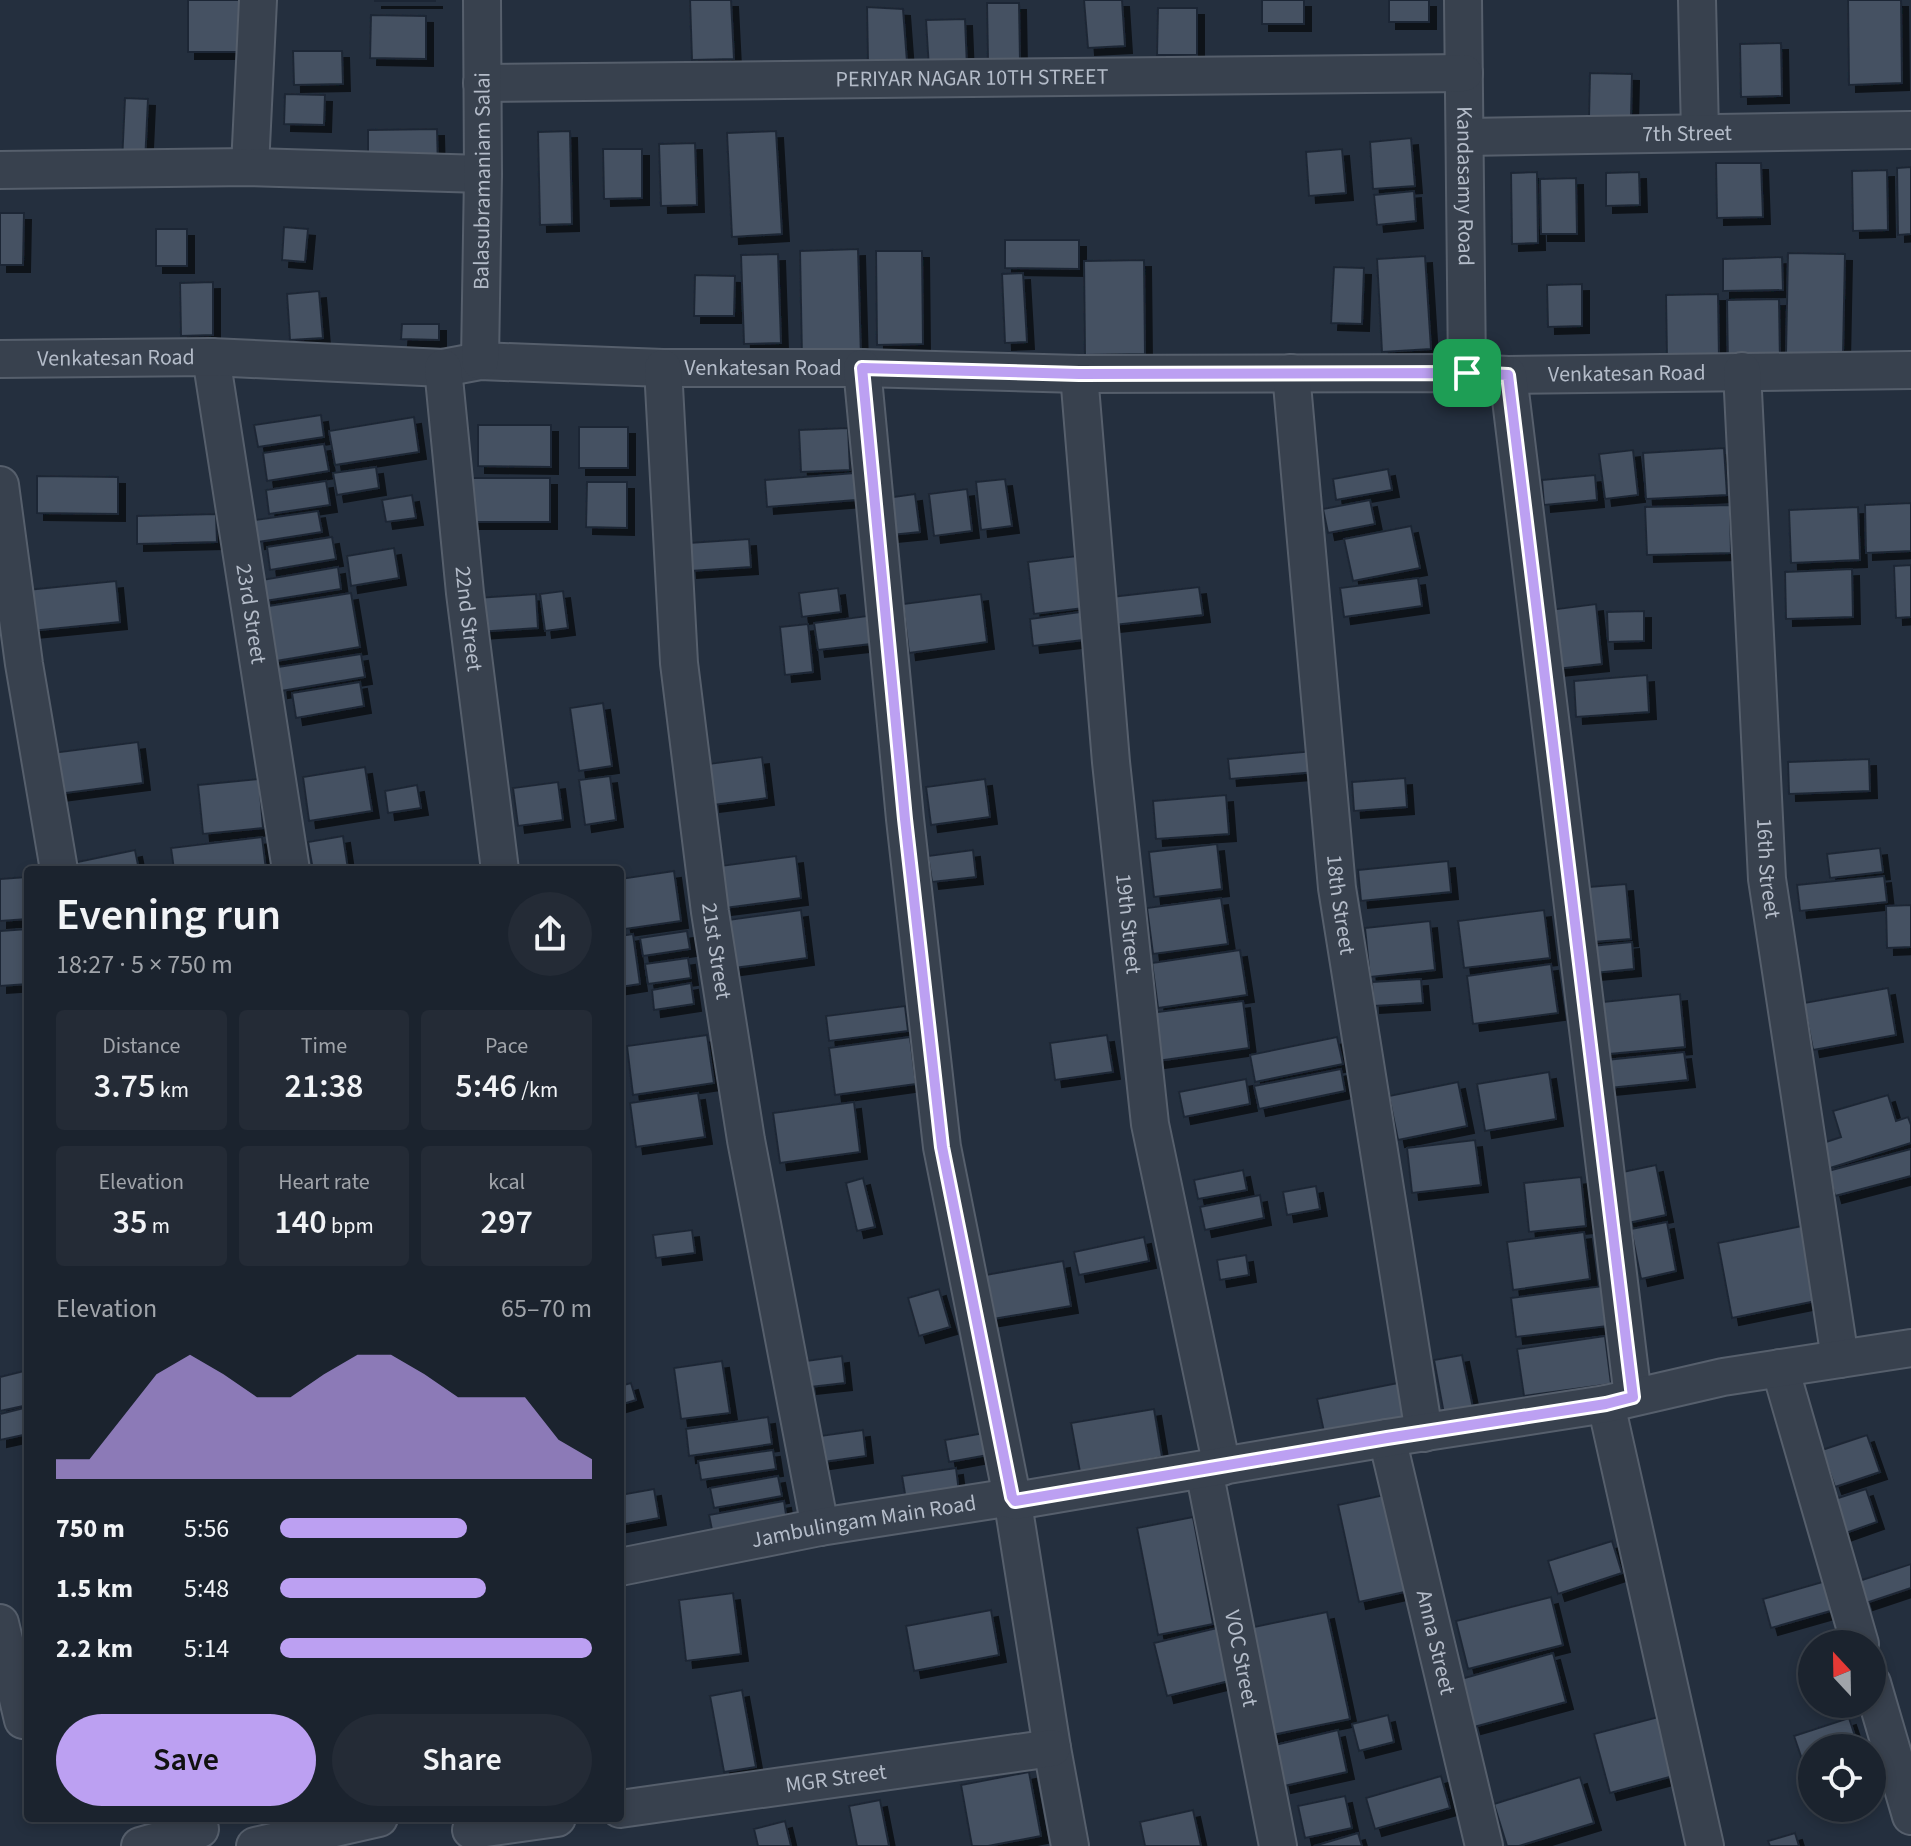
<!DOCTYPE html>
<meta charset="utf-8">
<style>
body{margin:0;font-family:"Source Sans 3",sans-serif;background:#242b36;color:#f1f3f6;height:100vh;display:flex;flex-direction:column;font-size:30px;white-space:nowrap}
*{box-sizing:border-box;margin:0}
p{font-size:26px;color:#a0a4aa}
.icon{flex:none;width:44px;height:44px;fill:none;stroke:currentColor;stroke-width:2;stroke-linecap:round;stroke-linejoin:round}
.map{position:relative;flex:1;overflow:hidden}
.panel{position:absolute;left:24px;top:866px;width:600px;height:956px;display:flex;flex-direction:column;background:#1b232e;border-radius:8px;box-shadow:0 4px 12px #0003,0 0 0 2px #39404a}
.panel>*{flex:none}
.needle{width:52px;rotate:338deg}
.controls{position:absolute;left:1798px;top:1630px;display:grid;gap:16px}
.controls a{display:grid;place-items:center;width:88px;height:88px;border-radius:50%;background:#1b232e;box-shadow:0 4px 12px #0003,0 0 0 2px #39404a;font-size:40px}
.pin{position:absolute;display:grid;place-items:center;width:68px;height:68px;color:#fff;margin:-34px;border-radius:16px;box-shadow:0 4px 12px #0006}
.round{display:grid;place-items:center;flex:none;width:84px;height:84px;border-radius:42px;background:#242b36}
.headline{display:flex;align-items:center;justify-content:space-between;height:136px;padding:0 32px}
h1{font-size:44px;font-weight:600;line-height:60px}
.figures{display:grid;grid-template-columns:repeat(3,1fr);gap:12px;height:136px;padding:8px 32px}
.figures div{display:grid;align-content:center;border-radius:8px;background:#242b36;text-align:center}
.figures b{font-size:34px;font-weight:600}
.figures small{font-size:22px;font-weight:400}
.figures p{font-size:22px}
.chart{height:224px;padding:16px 32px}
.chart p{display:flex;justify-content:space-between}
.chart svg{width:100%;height:144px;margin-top:8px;fill:#bca0f2;opacity:.7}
.primary-button{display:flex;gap:16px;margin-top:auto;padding:16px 32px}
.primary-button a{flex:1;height:92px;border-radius:48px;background:#bca0f2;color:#111;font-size:32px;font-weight:600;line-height:92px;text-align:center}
.primary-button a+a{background:#242b36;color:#f1f3f6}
ul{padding:0 32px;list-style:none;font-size:26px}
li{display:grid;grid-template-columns:128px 96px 1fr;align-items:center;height:60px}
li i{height:20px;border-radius:10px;background:#bca0f2}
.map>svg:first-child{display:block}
.building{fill:#455162;stroke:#1f2835;stroke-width:2;filter:url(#shadow)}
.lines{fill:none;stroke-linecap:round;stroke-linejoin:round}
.minor-casing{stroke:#565f6c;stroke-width:40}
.minor{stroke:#38414e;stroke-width:36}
.route-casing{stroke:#fff;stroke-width:16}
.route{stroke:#bca0f2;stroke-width:10}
.labels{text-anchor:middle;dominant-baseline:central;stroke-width:6;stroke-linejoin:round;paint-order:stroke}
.street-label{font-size:22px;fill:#b4bcc9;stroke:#1d2633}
</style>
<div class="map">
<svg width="1911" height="1846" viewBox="0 0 1911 1846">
<defs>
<filter id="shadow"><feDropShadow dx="7" dy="7" stdDeviation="0" flood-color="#0009"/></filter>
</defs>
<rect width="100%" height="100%" fill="#242f3e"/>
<!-- building -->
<g class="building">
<rect x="188" y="0" width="53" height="52"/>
<rect x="375" y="0" width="60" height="1"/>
<path d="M690,0H731L734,59L692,60Z"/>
<path d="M1084,0H1122L1125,46L1088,48Z"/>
<rect x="1262" y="0" width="42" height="24"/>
<rect x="1389" y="0" width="40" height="22"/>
<path d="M1848,0H1901L1902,83L1849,85Z"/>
<path d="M987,3H1019L1020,60H988Z"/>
<path d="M867,7L903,9L907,62H868Z"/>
<path d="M1158,8H1197V55H1157Z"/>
<path d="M371,15L426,16V59L370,58Z"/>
<path d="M965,19L967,67L929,69L926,20Z"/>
<path d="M1781,43L1782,96L1741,97L1740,44Z"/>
<path d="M293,51H342L343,84L294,85Z"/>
<path d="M1590,73L1632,74L1631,117L1589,116Z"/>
<path d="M285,94L325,95L324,125L284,124Z"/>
<path d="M125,98L148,99L145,163L122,162Z"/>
<path d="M437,129L438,169L368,170V130Z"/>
<path d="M570,131L572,224L540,225L538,132Z"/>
<path d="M776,131L782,234L732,237L727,133Z"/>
<path d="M1411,138L1415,186L1373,189L1370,142Z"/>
<path d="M695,143L697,205L661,206L659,144Z"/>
<path d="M603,149H642V198L604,199Z"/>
<path d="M1342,149L1346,193L1309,196L1306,152Z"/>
<path d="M1716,163H1761L1763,217L1717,218Z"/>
<path d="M1911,167V234L1898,235L1897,168Z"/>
<path d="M1887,170L1888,230L1853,231L1852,171Z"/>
<path d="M1537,172L1538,243L1512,244L1511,173Z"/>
<path d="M1639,172L1640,205L1606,206V173Z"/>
<path d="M1576,178L1577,234H1541L1540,179Z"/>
<path d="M1414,191L1416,221L1377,225L1374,195Z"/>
<path d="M0,213H24L23,265H0Z"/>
<path d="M284,227L308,229L305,262L282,260Z"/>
<rect x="156" y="229" width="31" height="37"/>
<path d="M1005,240H1079V269L1005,268Z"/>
<path d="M858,249L861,358L802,359L800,251Z"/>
<path d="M876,251H922L923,344L877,345Z"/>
<path d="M1788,253L1845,254L1843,354L1786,353Z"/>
<path d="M778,254L781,343L744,344L741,255Z"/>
<path d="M1425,256L1431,349L1382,352L1377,259Z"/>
<path d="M1782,257L1783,290L1723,291V259Z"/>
<path d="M1144,260L1145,354L1085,355L1084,261Z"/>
<path d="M1334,267L1364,268L1362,324L1331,323Z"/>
<path d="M1023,273L1027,342L1005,343L1002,274Z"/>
<path d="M695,275L735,276L734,316H694Z"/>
<path d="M213,282V335L181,336L180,283Z"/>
<path d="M1582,284V326L1548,327L1547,285Z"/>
<path d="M319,291L323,338L290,340L287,294Z"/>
<path d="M1718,294L1719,359L1667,360L1666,295Z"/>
<path d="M1779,299L1780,364L1728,365L1727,300Z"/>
<path d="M402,324H439V340L401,339Z"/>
<path d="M321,415L324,437L258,447L254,425Z"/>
<path d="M414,417L419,452L335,465L329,431Z"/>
<path d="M478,425H551V467L478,466Z"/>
<rect x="579" y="427" width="49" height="41"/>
<path d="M848,428L850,470L801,472L799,430Z"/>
<path d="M324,444L329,471L267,481L263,453Z"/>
<path d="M1724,448L1727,495L1646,499L1643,453Z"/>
<path d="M1633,450L1638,495L1605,499L1599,454Z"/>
<path d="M376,467L379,488L337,495L333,473Z"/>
<path d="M1388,469L1392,490L1336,500L1333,479Z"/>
<path d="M855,473L856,500L767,507L765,480Z"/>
<path d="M1595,475L1597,500L1544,505L1542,480Z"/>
<path d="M37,476L118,477V514L37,513Z"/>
<rect x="467" y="478" width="83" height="44"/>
<path d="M1005,479L1012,526L981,530L976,482Z"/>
<path d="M326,481L330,505L269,514L266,490Z"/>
<path d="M587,482H627V528L586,527Z"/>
<path d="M967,489L972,531L934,536L929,494Z"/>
<path d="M915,494L920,532L891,535L886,498Z"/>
<path d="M412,495L416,518L386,522L382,500Z"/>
<path d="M1370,500L1375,524L1328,533L1323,509Z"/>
<path d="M1911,503V551L1866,553L1865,505Z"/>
<path d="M1730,505L1731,553L1647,555L1645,507Z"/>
<path d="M1858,507L1860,560L1791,563L1789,510Z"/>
<path d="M318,511L322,532L258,542L255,520Z"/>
<path d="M216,514L217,542L137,544V516Z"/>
<path d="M1411,526L1420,568L1353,581L1344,539Z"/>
<path d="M332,537L336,559L270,570L267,547Z"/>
<path d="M749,539L751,567L690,571L688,543Z"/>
<path d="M394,548L399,578L351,586L347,556Z"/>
<path d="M1077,556L1084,608L1034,614L1028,562Z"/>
<path d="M1911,565V617L1896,618L1894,566Z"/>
<path d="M338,567L341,589L265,601L262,580Z"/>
<path d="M1852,569L1853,617L1786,619L1785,572Z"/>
<path d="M1418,578L1422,606L1344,617L1340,588Z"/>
<path d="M116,581L120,622L31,631L27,590Z"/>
<path d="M1199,587L1203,615L1114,625L1111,597Z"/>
<path d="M838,588L841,612L802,617L799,593Z"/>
<path d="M563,591L568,628L545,631L540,594Z"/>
<path d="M351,593L360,647L264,663L256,608Z"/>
<path d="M536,594L538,628L478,632L476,598Z"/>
<path d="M981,594L987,642L909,653L903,604Z"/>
<path d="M1596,604L1602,664L1556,669L1549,610Z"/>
<path d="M1644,611V641L1608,642L1607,612Z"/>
<path d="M1080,612L1083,640L1033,646L1030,619Z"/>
<path d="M867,616L871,644L818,650L814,623Z"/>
<path d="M808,624L813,672L785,675L780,627Z"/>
<path d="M361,654L365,677L281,691L278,667Z"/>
<path d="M1647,675L1649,712L1576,717L1574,681Z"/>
<path d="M360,682L364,706L296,718L292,693Z"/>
<path d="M603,703L612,766L579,771L570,708Z"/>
<path d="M138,742L143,783L58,794L52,753Z"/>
<path d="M1314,751L1316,772L1230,779L1228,759Z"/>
<path d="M762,757L767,798L713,805L708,764Z"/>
<path d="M1869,759L1870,791L1789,794L1788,762Z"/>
<path d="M365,767L372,811L309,821L303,777Z"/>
<path d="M610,776L616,820L585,825L579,780Z"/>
<path d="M1405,778L1407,807L1354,811L1352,782Z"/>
<path d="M259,779L263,828L203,834L198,785Z"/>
<path d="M985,779L990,817L931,825L926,787Z"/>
<path d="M558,782L563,820L518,826L513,788Z"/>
<path d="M417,785L421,808L388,813L385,791Z"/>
<path d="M1226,795L1229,834L1156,839L1153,801Z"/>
<path d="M343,836L348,869L313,870L308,842Z"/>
<path d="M262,837L266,870H174L171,848Z"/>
<path d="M1217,844L1222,889L1154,897L1149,852Z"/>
<path d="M1880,848L1883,872L1830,878L1827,854Z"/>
<path d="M135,850L139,870H69L68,864Z"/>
<path d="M973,850L976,877L932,882L928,856Z"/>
<path d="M796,856L801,898L725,908L720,866Z"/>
<path d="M1448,861L1451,892L1361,901L1358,870Z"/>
<path d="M674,871L681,921L625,929L620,907V879Z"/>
<path d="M1884,876L1887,902L1800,911L1797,885Z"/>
<path d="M27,877L28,919L0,921V879Z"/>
<path d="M1626,884L1631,939L1580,943L1576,888Z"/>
<path d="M1221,898L1228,944L1153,954L1147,908Z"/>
<path d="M1911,905V947L1887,948L1886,906Z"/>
<path d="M801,910L807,958L734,968L728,920Z"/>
<path d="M1544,910L1550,958L1464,968L1458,921Z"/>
<path d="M1430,921L1435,970L1370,977L1365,928Z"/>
<path d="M28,929V984L0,986V931Z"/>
<path d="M687,931L690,949L643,956L640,938Z"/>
<path d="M633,934L640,984L620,987V936Z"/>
<path d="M1632,942L1634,969L1584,974L1581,947Z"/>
<path d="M1240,950L1247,995L1158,1008L1152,963Z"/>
<path d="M688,958L691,978L648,984L645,964Z"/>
<path d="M1551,964L1558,1013L1473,1024L1467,976Z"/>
<path d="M1421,979L1423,1003L1373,1006L1372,982Z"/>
<path d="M691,983L694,1004L654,1010L652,990Z"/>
<path d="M1888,988L1896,1035L1813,1050L1804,1003Z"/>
<path d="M1680,994L1685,1047L1598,1055L1593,1003Z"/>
<path d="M1243,1001L1249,1048L1157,1061L1150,1013Z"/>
<path d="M905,1006L908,1031L829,1041L826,1016Z"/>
<path d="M707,1035L714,1083L633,1095L627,1046Z"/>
<path d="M1107,1035L1113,1072L1055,1080L1050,1043Z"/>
<path d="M910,1037L916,1084L835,1095L829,1048Z"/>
<path d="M1337,1037L1343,1064L1255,1082L1250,1055Z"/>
<path d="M1684,1052L1688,1080L1609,1088L1606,1060Z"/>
<path d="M1341,1069L1345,1091L1259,1109L1254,1086Z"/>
<path d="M1549,1072L1556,1119L1485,1131L1477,1084Z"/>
<path d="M1246,1079L1250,1104L1184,1117L1179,1092Z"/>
<path d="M1458,1082L1467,1126L1398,1140L1389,1096Z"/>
<path d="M698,1093L705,1137L636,1147L630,1103Z"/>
<path d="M1888,1095L1896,1121L1908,1117L1911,1125V1143L1830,1168L1823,1143L1841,1137L1833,1111Z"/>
<path d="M854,1102L860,1152L780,1163L773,1113Z"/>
<path d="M1475,1140L1481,1185L1412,1193L1407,1148Z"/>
<path d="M1911,1149V1176L1835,1196L1828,1171Z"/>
<path d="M1656,1165L1666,1215L1628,1223L1618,1173Z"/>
<path d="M1243,1170L1247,1190L1198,1199L1194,1180Z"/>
<path d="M1581,1177L1586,1226L1529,1232L1524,1183Z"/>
<path d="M863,1178L875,1227L857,1231L846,1183Z"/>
<path d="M1316,1186L1320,1209L1287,1215L1283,1192Z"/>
<path d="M1260,1195L1264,1218L1205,1230L1200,1207Z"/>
<path d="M1667,1222L1676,1271L1641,1279L1631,1229Z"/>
<path d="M1802,1226L1816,1301L1732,1318L1718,1243Z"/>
<path d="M692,1230L695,1253L656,1258L653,1235Z"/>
<path d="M1584,1232L1590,1279L1513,1290L1507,1242Z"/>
<path d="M1144,1237L1149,1261L1079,1275L1074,1252Z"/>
<path d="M1246,1255L1249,1275L1220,1280L1217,1260Z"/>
<path d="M1063,1261L1071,1306L987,1320L980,1276Z"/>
<path d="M1603,1286L1608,1326L1516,1337L1511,1298Z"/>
<path d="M939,1289L950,1327L919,1336L908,1298Z"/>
<path d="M1605,1336L1611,1384L1524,1396L1517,1349Z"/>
<path d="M1462,1355L1473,1408L1444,1414L1434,1360Z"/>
<path d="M842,1356L845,1383L810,1387L806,1361Z"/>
<path d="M722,1361L730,1413L681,1419L674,1368Z"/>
<path d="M28,1370V1405L0,1411V1377Z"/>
<path d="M631,1383L636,1400L620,1405V1386Z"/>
<path d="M1398,1383L1405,1417L1324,1432L1317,1399Z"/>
<path d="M28,1407V1434L0,1440V1414Z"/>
<path d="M1154,1409L1162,1457L1080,1472L1071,1423Z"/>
<path d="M768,1417L772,1444L689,1456L686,1429Z"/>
<path d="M863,1430L866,1456L823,1462L820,1436Z"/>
<path d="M984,1433L988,1455L949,1462L945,1440Z"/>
<path d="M1867,1435L1880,1472L1835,1487L1822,1450Z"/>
<path d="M773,1450L776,1469L701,1480L698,1461Z"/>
<path d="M956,1468L959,1492L906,1500L902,1476Z"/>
<path d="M778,1476L782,1496L714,1508L710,1488Z"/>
<path d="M654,1489L659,1518L620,1525V1495Z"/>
<path d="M1866,1489L1877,1522L1843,1534L1832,1500Z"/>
<path d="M1389,1494L1409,1591L1359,1602L1338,1505Z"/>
<path d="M784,1501L787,1521L713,1535L709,1515Z"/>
<path d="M1193,1517L1213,1624L1158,1635L1137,1528Z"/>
<path d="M1612,1541L1622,1573L1558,1594L1548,1561Z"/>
<path d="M1911,1564V1588L1866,1603L1859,1581Z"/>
<path d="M1826,1581L1834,1610L1771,1628L1763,1599Z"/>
<path d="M733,1593L741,1654L686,1661L679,1600Z"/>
<path d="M1551,1597L1563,1645L1468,1669L1456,1621Z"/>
<path d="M991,1610L999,1655L914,1671L906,1626Z"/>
<path d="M1327,1612L1350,1719L1272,1735L1249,1628Z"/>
<path d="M1217,1628L1229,1681L1167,1696L1154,1643Z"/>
<path d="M1553,1653L1566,1702L1474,1727L1461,1679Z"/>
<path d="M742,1690L756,1767L724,1772L710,1696Z"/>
<path d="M1388,1715L1394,1742L1359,1751L1352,1724Z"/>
<path d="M1662,1716L1677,1775L1610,1793L1594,1734Z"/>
<path d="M1849,1718L1859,1748H1812V1766L1805,1768L1794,1736Z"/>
<path d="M1338,1730L1347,1772L1284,1786L1275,1745Z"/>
<path d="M1029,1772L1041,1836L988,1846H972L961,1785Z"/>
<path d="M1441,1776L1450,1808L1375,1829L1366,1798Z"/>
<path d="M1580,1777L1594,1823L1519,1846H1507L1494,1804Z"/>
<path d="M1345,1796L1352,1828L1305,1838L1298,1806Z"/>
<path d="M880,1800L889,1846H857L849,1806Z"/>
<path d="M1193,1810L1201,1846H1145L1140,1822Z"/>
<path d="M785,1821L791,1846H758L754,1829Z"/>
<path d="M1358,1833L1362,1846H1314Z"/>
<path d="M1795,1833L1799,1846H1770L1768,1841Z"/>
</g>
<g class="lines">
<!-- minor casing -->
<g class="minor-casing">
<g id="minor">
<path id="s1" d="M1463,0L1467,373"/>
<path d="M1697,0L1700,133"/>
<path id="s2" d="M482,83L1464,73"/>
<path id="s3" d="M1465,137L1911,130"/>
<path d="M250,167L258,0"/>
<path d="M0,170L250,167L483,174"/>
<path id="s4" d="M211,357L291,870"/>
<path id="s5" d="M0,359L211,357L443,368L480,361L663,368H862L1079,374L1467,373L1508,375L1911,370"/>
<path id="s6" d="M480,361L483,174L482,0"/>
<path id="s7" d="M443,368L465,593L500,870"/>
<path id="s8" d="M663,368L679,663L710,912L746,1140L820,1527"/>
<path d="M862,368L905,819L942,1147L1012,1497L1052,1748L1070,1846"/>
<path id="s9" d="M1742,371L1767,879L1840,1359"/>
<path id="s10" d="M1291,373L1337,888L1424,1433"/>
<path id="s11" d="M1079,374L1111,762L1150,1124L1222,1467"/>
<path d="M1508,375L1633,1397"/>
<path d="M0,485L24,664L59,870"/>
<path d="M1780,1368L1860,1644"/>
<path d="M1606,1404L1705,1846"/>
<path id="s12" d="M1387,1438L1484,1846"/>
<path id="s13" d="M1204,1470L1278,1846"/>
<path id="s14" d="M620,1567L820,1527L1012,1497L1015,1501L1387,1438L1606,1404L1723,1377L1911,1348"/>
<path d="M0,1623L23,1720"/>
<path d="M1872,1683L1911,1816"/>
<path id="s15" d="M620,1809L1052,1748"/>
<path d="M471,1830L557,1818"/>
<path d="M140,1846L200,1829"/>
<path d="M255,1846L379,1818"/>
</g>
</g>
<!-- minor -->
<use href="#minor" class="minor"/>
</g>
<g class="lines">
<!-- route casing -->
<g class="route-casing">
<path id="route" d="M862,368L1079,374L1467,373L1508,375L1633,1397L1606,1404L1387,1438L1015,1501L1012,1497L942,1147L905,819Z"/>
</g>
<!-- route -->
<use href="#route" class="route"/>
</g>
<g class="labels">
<!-- street labels -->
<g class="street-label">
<text stroke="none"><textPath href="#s2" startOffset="490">PERIYAR NAGAR 10TH STREET</textPath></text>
<text stroke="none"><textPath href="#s3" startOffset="222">7th Street</textPath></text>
<text stroke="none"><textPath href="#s6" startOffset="180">Balasubramaniam Salai</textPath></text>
<text stroke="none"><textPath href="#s1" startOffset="186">Kandasamy Road</textPath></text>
<text stroke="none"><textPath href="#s5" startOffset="116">Venkatesan Road</textPath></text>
<text stroke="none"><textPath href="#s5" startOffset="764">Venkatesan Road</textPath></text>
<text stroke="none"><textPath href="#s5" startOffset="1628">Venkatesan Road</textPath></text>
<text stroke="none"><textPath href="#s4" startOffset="260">23rd Street</textPath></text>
<text stroke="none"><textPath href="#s7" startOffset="252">22nd Street</textPath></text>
<text stroke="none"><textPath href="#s9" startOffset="498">16th Street</textPath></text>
<text stroke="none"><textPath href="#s10" startOffset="534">18th Street</textPath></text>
<text stroke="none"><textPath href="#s11" startOffset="552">19th Street</textPath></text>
<text stroke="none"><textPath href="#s8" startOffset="586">21st Street</textPath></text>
<text stroke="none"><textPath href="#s14" startOffset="248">Jambulingam Main Road</textPath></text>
<text stroke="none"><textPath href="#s12" startOffset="210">Anna Street</textPath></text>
<text stroke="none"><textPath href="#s13" startOffset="192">VOC Street</textPath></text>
<text stroke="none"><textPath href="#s15" startOffset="218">MGR Street</textPath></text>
</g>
</g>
</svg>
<div class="controls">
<a><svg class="needle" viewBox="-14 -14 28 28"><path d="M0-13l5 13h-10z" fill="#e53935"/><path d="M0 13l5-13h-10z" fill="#a0a4aa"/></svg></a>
<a><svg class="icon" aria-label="locate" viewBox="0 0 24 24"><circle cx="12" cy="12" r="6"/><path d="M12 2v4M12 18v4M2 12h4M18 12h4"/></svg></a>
</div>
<div class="pin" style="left:1467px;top:373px;background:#1e9e55"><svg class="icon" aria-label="arrive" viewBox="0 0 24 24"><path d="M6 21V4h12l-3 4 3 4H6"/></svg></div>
<section class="panel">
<div class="headline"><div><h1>Evening run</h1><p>18:27 · 5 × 750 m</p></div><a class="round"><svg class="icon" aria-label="share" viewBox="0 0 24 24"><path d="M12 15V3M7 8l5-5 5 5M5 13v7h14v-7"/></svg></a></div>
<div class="figures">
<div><p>Distance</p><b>3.75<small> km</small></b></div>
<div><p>Time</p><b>21:38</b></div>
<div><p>Pace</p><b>5:46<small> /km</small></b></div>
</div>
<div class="figures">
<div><p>Elevation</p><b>35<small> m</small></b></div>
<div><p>Heart rate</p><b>140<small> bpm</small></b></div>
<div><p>kcal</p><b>297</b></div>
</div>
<div class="chart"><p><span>Elevation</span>65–70 m</p>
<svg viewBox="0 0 160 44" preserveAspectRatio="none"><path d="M0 44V38L10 38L20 25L30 12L40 6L50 12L60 19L70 19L80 12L90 6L100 6L110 12L120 19L130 19L140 19L150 32L160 38V44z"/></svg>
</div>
<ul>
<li><b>750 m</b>5:56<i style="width:60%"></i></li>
<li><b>1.5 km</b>5:48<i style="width:66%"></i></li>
<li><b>2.2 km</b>5:14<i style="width:100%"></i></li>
</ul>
<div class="primary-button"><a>Save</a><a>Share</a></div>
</section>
</div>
